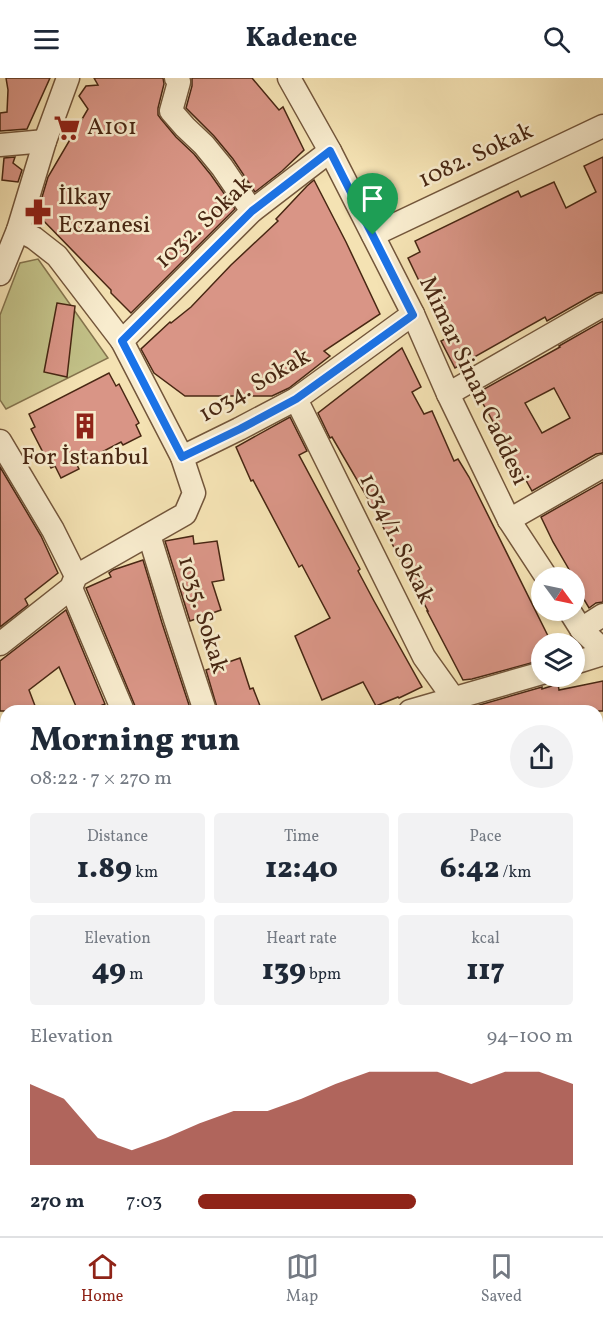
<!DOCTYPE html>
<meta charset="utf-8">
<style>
body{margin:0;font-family:Vollkorn,serif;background:#f2f2f3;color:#1f2937;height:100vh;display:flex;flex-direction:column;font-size:22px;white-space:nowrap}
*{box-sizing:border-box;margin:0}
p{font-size:20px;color:#747a83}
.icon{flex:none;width:33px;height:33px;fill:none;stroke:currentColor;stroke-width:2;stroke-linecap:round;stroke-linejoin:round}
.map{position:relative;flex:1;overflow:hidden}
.panel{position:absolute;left:0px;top:627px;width:603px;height:531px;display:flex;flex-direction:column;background:#fff;border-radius:18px 18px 0 0;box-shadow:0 3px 9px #0003}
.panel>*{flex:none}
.needle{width:39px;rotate:123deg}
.controls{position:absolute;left:531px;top:489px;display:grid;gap:12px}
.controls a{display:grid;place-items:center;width:54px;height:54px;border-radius:50%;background:#fff;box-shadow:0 3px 9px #0003;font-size:30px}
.pin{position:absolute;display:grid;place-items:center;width:51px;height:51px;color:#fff;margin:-62px -26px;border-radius:50% 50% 50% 0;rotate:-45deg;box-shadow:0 0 6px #0007}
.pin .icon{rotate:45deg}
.round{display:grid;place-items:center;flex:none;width:63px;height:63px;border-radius:32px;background:#f2f2f3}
.summary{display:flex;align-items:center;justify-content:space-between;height:102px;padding:0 30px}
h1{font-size:33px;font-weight:800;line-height:45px}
.stats{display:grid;grid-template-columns:repeat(3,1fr);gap:9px;height:102px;padding:6px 30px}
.stats div{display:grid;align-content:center;border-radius:6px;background:#f2f2f3;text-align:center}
.stats b{font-size:30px;font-weight:800}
.stats small{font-size:16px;font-weight:400}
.stats p{font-size:16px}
.chart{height:168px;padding:12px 30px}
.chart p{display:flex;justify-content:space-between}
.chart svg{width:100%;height:108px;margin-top:6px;fill:#8f2418;opacity:.7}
ul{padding:0 30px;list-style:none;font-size:20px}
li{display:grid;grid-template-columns:96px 72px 1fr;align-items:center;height:45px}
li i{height:15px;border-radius:8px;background:#8f2418}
header{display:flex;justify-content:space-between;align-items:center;height:78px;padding:0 30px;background:#fff;font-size:27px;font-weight:800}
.tab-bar{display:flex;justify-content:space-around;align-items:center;height:84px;border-top:2px solid #e0e1e3;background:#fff;font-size:16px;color:#747a83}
.tab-bar a{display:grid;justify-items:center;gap:3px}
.tab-bar .selected{color:#8f2418}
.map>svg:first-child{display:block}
.green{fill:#c2c188;stroke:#85744e;stroke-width:1.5}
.building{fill:#d99586;stroke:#482713;stroke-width:1.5;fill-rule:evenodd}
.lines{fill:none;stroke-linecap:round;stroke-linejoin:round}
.minor-casing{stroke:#73563b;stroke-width:25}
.minor{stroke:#f8ecce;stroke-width:22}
.route-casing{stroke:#fff;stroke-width:12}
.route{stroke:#1a73e8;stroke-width:8}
.labels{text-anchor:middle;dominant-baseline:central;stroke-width:5;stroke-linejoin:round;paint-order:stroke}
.poi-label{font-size:24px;fill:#482713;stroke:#f8ecce;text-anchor:start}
.street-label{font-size:24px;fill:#482713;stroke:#f8ecce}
</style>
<header><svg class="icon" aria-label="menu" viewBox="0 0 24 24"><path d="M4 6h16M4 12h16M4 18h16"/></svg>Kadence<svg class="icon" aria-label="search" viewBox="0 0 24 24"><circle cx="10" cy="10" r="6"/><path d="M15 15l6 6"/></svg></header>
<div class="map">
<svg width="603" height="1158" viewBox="0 0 603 1158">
<rect width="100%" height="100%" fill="#f4e2b3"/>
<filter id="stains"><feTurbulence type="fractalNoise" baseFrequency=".00333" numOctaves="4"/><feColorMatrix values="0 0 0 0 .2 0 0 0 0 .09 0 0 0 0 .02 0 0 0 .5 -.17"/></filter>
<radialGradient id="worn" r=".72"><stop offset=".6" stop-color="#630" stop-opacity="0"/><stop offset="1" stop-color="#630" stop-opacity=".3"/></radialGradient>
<!-- green -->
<path class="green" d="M38,181L108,280L6,331L0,322V237L20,185Z"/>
<!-- building -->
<g class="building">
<path d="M6,0H50L27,51L0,53V35L7,34L8,12Z"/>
<path d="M94,0H163L164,6L158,30V37L161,41L176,59L194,76L211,97L235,131L131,235L111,215V212L37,136L48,99L88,31L79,18L86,8L98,7Z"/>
<path d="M192,0H252L279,32L283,29L304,72L282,93L255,114L233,81L214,58L186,30L192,8Z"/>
<path d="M15,79L13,85L22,92L18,104L2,102L4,80Z"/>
<path d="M603,79V214L596,215L547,243L545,239L455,290L441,263L447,260L435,239L436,238L408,180L420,174L415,163L518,113L521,119L554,104L566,130L596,114L584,88Z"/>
<path d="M314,102L346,164L380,236L324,273L330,278L289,310L272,318H185L154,295L141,271L170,244L171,245L191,229L231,187L278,143L276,141L307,108Z"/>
<path d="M57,225L75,228L67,299L44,294Z"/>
<path d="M603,243V375L596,376L532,413L477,315L560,269L559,268ZM554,310L570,340L542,355L525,325Z"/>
<path d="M402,270L421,309L412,314L424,336L432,333L454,383L458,381L469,399L552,566H542V582L472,601L463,602L427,533H428L367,419L332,359L330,360L318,335Z"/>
<path d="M109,295L116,308L119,306L139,345L136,347L141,358L123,367L121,364L77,387L79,391L61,400L55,388L51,390L31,351L35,349L29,336Z"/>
<path d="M290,339L307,373L299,377L360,491L358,493L374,523L422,609L399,620L398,619L376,628L363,604L322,622L295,558L330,540L302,487L299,489L253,402L251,403L236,369Z"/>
<path d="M0,389L41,458L58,495L25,521L28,527L0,549Z"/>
<path d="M603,404V524L596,525L589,530L576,508L578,507L574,500L553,464L541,439Z"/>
<path d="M193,458L194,466L217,463L224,502L212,504L221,532L190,543L165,463Z"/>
<path d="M143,482L162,545L191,633H136L135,628L86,510L111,499L109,495L113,492Z"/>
<path d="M66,532L105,626L88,633H78L59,589L29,612L37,633H0V583Z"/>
<path d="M240,580L250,611L253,610L262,633H218L206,592Z"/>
<path d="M603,603V633H477L476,628L542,609V611L558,606L559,612Z"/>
</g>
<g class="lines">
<!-- minor casing -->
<g class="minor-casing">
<g id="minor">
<path d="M176,0L179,4L171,33L185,49L204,67L222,89L252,133"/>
<path d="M289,0L330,73L413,236L448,316L509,442L547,500"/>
<path d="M0,67L45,63"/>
<path d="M373,157L603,48"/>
<path d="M0,196L18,152L45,63L68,0"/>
<path d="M122,263L252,133L330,73"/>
<path d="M448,316L603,227"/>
<path d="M296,321L424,579L454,621L456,633"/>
<path d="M0,363L53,452L76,498"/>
<path d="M182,379L239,351L296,321L413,236"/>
<path d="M509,442L603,388"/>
<path d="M149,457L175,541L205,633"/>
<path d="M71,510L123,633"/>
<path d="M569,532L581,551L603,572"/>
<path d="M581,551L603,537"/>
<path d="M0,566L71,510L76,498L185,436L194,415L182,379L122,263L57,178L34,160L18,152"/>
<path d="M574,585L603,576"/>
<path d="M410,633L542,595"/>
<path d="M0,670L6,677"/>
<path d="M597,713L603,712"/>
<path d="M0,829L6,834"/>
<path d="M597,948L603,947"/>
<path d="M0,1063L6,1072"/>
<path d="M0,1113L6,1105"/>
<path d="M77,1152L78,1158"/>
<path d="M261,1152L262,1158"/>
<path d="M539,1152L540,1158"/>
<path d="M358,1158L392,1152"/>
</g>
</g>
<!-- minor -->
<use href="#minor" class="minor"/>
</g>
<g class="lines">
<!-- route casing -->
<g class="route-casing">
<path id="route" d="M330,73L413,237L296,321L240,351L182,379L122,263L252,133Z"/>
</g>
<!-- route -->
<use href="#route" class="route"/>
</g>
<!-- icons -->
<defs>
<g id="supermarket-bare" transform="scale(2.07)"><path d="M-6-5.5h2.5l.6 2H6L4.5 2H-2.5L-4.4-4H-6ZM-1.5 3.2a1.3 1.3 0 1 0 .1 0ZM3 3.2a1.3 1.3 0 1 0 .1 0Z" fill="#8f2418" stroke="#f8ecce" stroke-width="2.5" paint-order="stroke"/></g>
<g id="pharmacy-bare" transform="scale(2.07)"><path d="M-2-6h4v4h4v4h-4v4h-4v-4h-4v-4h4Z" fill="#8f2418" stroke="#f8ecce" stroke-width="2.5" paint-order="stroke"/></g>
<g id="building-bare" transform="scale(2.07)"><path d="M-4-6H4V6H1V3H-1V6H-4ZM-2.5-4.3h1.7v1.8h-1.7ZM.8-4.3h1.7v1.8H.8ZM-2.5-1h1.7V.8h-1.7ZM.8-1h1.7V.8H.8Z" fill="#8f2418" stroke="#f8ecce" stroke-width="2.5" paint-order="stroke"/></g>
</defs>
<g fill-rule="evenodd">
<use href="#supermarket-bare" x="67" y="50"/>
<use href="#pharmacy-bare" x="38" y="134"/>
<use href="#building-bare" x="85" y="348"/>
</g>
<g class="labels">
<!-- poi labels -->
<g class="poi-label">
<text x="87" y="50">A101</text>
<text x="58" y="120">İlkay<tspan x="58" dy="28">Eczanesi</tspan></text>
<text x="85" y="380" text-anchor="middle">For İstanbul</text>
</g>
<!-- street labels -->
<g class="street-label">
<text transform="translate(476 78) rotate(-25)">1082. Sokak</text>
<text transform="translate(204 145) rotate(-43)">1032. Sokak</text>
<text transform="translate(473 303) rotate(65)">Mimar Sinan Caddesi</text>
<text transform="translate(255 308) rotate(-30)">1034. Sokak</text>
<text transform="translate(396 461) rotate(64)">1034/1. Sokak</text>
<text transform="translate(202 537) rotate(73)">1035. Sokak</text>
</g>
</g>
<rect width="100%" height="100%" filter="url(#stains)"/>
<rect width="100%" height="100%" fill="url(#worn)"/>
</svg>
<div class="controls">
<a><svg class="needle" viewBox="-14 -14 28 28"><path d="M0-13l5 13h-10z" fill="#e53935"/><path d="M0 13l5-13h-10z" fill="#747a83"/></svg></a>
<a><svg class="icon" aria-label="layers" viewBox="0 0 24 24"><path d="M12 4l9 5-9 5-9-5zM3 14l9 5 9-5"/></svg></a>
</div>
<div class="pin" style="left:373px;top:157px;background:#1e9e55"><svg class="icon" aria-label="arrive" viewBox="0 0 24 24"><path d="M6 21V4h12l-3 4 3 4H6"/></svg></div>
<section class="panel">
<div class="summary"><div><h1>Morning run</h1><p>08:22 · 7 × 270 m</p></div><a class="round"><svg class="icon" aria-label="share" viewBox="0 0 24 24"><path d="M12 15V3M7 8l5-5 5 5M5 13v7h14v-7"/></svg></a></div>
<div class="stats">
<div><p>Distance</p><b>1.89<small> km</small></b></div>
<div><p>Time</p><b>12:40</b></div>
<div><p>Pace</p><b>6:42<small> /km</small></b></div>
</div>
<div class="stats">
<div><p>Elevation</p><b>49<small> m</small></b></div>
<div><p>Heart rate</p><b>139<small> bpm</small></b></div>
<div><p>kcal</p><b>117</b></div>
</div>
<div class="chart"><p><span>Elevation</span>94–100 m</p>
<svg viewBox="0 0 160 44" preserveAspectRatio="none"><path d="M0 44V11L10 17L20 33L30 38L40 33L50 27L60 22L70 22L80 17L90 11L100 6L110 6L120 6L130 11L140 6L150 6L160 11V44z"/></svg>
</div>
<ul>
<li><b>270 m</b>7:03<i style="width:58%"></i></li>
</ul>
</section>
</div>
<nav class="tab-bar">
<a class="selected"><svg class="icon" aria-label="home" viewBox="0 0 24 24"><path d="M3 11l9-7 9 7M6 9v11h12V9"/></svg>Home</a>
<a><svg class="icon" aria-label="map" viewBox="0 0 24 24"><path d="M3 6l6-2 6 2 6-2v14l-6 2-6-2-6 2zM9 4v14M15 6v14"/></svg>Map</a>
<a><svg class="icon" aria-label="saved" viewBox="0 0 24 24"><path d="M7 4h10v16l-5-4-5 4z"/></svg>Saved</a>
</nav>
